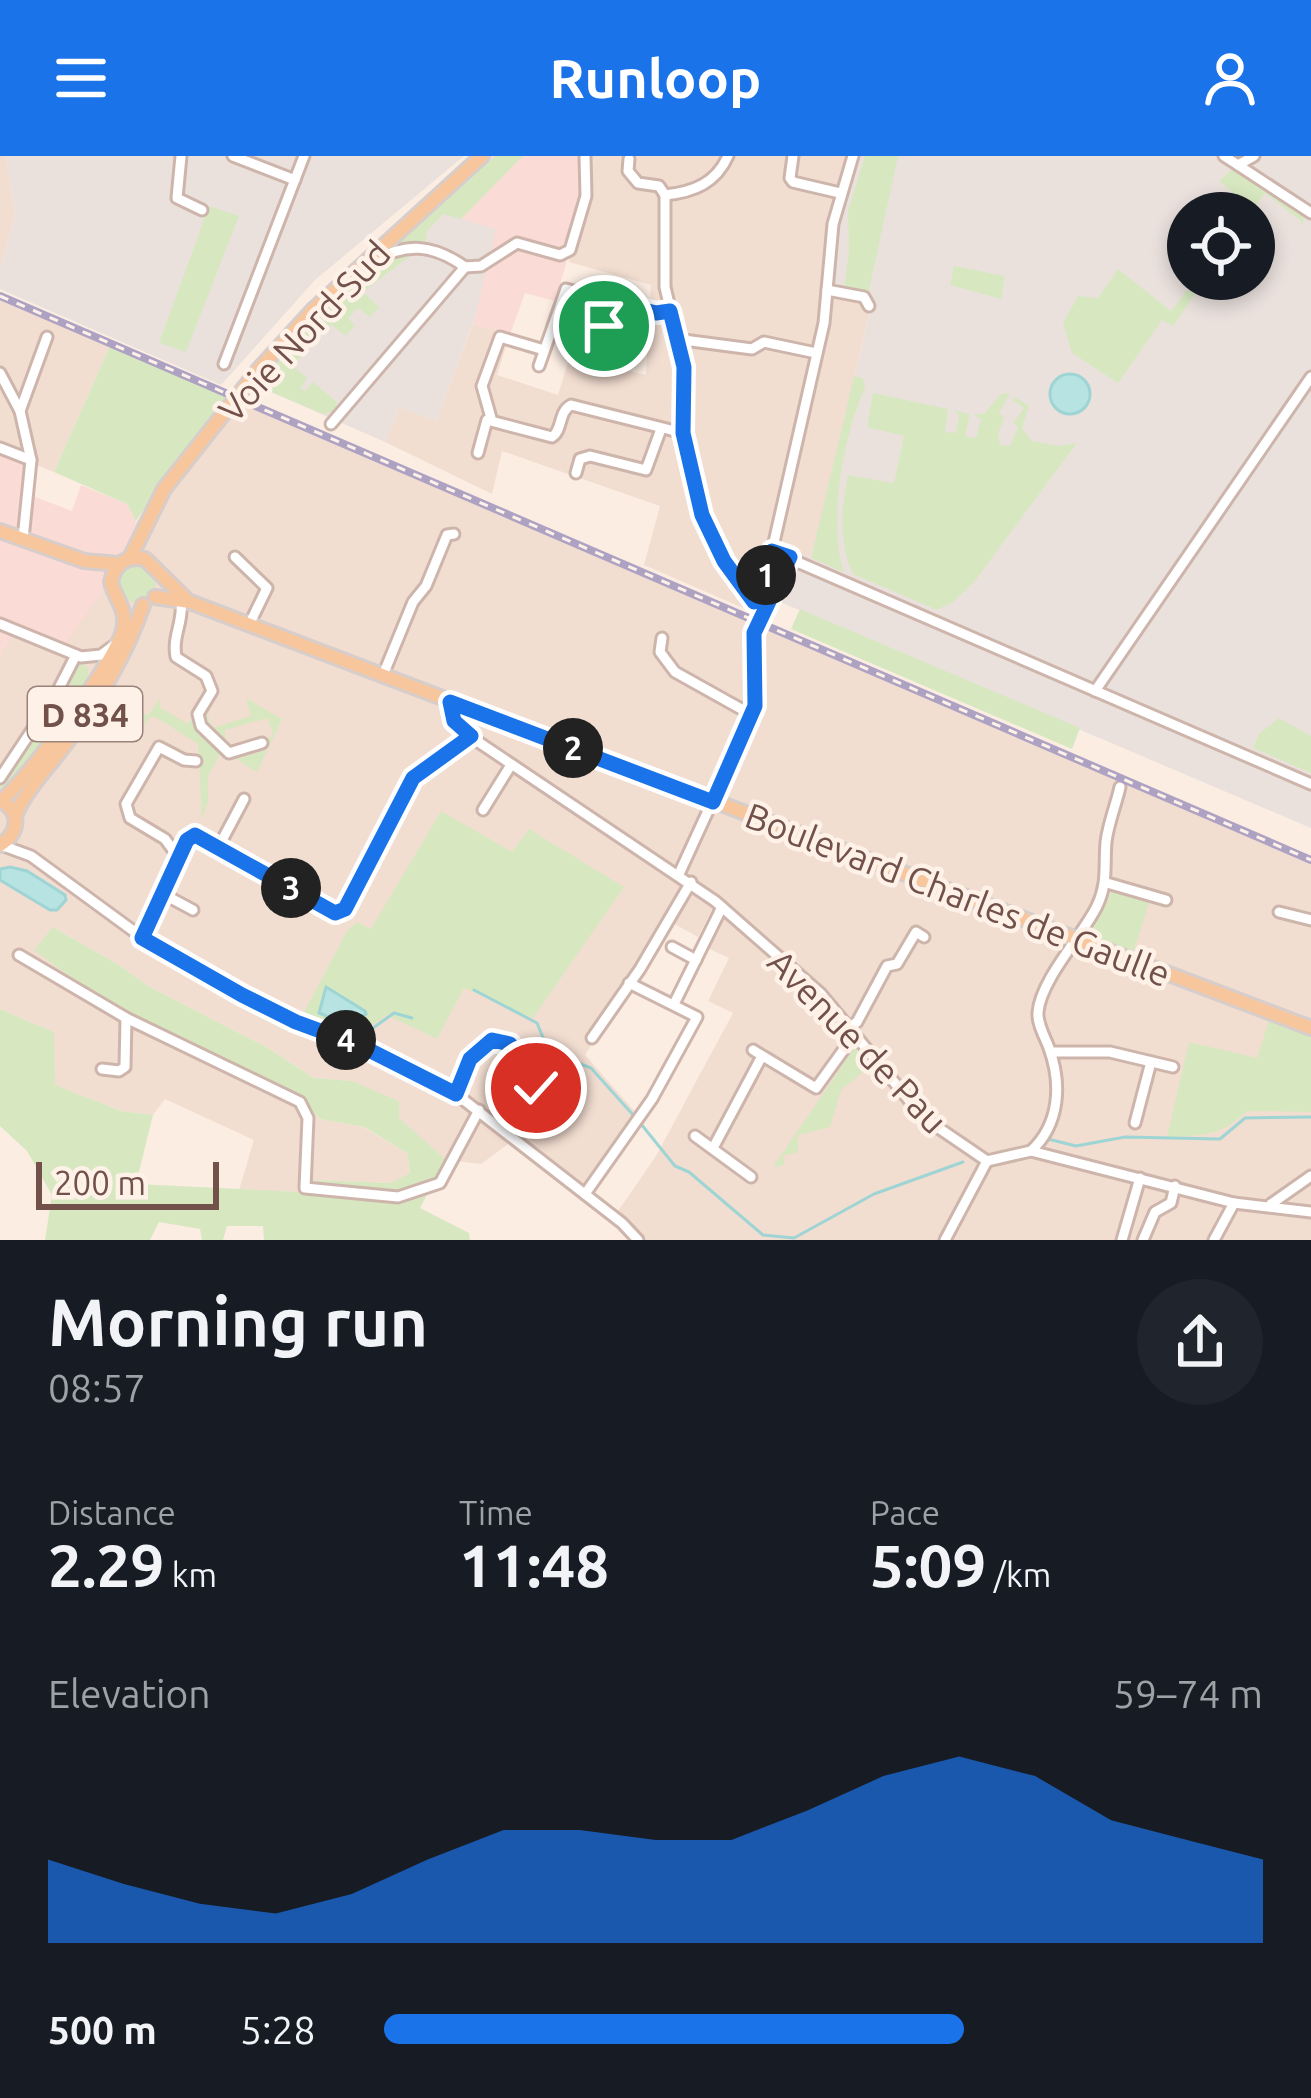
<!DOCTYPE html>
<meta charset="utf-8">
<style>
body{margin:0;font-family:Ubuntu,sans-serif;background:#20242c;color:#f1f3f6;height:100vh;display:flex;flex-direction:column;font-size:45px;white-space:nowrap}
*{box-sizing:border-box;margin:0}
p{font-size:39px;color:#9ea1a6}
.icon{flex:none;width:66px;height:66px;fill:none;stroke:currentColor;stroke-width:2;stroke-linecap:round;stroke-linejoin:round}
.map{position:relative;height:1084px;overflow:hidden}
.panel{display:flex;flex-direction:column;background:#171b24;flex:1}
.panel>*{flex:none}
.buttons{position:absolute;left:1167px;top:36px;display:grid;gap:24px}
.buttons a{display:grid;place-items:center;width:108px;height:108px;border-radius:50%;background:#171b24;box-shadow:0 6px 18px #0003;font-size:60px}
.scale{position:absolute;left:36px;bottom:30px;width:183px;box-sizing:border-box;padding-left:12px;border:6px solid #71514a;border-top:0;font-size:33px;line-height:42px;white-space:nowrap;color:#71514a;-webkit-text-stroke:9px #fef1e8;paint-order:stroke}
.pin{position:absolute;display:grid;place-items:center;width:102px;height:102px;color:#fff;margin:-51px;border:6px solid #fff;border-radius:50%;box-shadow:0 3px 12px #0007}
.km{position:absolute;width:60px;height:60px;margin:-30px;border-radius:50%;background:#222;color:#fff;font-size:33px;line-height:60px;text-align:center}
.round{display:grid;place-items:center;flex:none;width:126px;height:126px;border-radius:63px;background:#20242c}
.headline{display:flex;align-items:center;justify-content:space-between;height:204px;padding:0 48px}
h1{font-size:66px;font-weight:600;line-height:90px}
.figures{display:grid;grid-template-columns:repeat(3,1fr);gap:18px;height:204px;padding:12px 48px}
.figures div{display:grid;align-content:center}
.figures b{font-size:60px;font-weight:600}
.figures small{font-size:33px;font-weight:400}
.figures p{font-size:33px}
.chart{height:336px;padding:24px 48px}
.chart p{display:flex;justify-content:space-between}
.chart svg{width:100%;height:216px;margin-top:12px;fill:#1a73e8;opacity:.7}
ul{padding:0 48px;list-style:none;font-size:39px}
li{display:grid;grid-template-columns:192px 144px 1fr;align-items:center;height:90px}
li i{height:30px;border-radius:15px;background:#1a73e8}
header{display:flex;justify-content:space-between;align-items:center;height:156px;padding:0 48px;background:#1a73e8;color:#fff;font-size:54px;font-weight:600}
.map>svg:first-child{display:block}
.residential{fill:#f2ddd1}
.commercial{fill:#fbdbd6}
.industrial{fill:#eae1dd;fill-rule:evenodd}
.green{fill:#d7e8c1}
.water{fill:#b7e3e2;stroke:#9ed5d4;stroke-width:3}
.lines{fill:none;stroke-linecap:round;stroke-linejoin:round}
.stream{stroke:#9ed5d4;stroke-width:3}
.minor-casing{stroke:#ceb5ac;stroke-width:15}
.major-casing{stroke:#d7cecc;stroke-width:18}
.minor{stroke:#fff;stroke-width:9}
.major{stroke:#f8c69c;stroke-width:12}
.rail-casing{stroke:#aea2c3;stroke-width:8}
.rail{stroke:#fef1e8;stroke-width:3;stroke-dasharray:9;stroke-linecap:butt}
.major-bridge-casing{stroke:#d7cecc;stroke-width:18;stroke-linecap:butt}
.major-bridge{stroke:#f8c69c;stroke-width:12}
.route-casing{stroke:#fff;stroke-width:24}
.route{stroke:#1a73e8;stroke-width:15}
.labels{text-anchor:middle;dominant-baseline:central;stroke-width:9;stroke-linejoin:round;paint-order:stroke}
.shield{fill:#fef1e8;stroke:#9b8179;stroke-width:3}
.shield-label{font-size:33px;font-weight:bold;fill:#71514a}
.street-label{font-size:36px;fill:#71514a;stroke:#fef1e8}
</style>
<header><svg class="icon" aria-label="menu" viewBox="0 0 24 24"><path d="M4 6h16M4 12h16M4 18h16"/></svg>Runloop<svg class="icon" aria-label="person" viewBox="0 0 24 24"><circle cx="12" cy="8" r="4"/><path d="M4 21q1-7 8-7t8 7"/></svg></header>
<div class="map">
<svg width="1311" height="1084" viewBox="0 0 1311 1084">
<rect width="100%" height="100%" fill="#fbede2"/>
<!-- residential -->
<g class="residential">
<path d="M0,0H6L15,60L0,112Z"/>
<path d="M585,0H853L827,132L873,142L811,402L793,395L764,461L644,409L660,350L502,295L492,338L385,286L399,251L436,265L473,168L510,178L497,219L558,239L570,200L646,219L651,129L569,106L586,40Z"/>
<path d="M0,144L110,190L54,316L0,295Z"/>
<path d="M230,243L1311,708V1084H630L633,1074L616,1058L656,1000L733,857L708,845L729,802L707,792L724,762L713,751L698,781L671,766L585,899L637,958L586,1032L520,979L481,1008L446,1004L352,925L314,922L268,892L148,830L119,809L53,771L298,941L320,963L363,971L407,997L410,1018L391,1027L317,1024L300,1036L239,1034L254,984L165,943L153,959L121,955L54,929V876L0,853V500L14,474L113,402L171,314Z"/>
</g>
<!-- commercial -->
<g class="commercial">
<path d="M491,0H585L586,40L555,145L525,137L510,178L473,168L476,159L431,54Z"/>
<path d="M0,295L31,308L30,339L72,355L81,329L127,348L136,365L129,389L113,402L99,440L61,493L14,474L0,500Z"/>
</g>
<!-- industrial -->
<g class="industrial">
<path d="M6,0H464L315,124L221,229L0,133V112L15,60Z"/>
<path d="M853,0H1311V672L773,443L793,395L811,401L873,143L827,132L829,103ZM1188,57H1254V123H1188Z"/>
<path d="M431,54L496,73L476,159L436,265L399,251L385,286L255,229L338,140Z"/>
</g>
<!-- green -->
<g class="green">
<path d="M495,0H523L461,63L443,58L427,75L425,88L391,92Z"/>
<path d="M865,0H898L868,139L844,135L849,94L848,55Z"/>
<path d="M1233,12L1266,29L1305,61L1301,71V65L1265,37L1253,53C1242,49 1230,33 1219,25Z"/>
<path d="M209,50L239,60L186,196L159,187Z"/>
<path d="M418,94L363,136L379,151L370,161L358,152L348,162L355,169L346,180L330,168L293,210L307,222L301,232L305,235L313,226L337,246L335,255L323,258L253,228L330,145L383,102Z"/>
<path d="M954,110L1005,120L1001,143L950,129Z"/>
<path d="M1118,113L1171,155L1188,133L1195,138L1173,170L1162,164L1118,227L1072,197L1063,167L1078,140L1098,142Z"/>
<path d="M110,190L230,243L171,314L136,365L127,348L54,316Z"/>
<path d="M854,220L863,222L865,232C844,277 827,368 844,416L811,402Z"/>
<path d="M873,237L948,253L945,276L956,277L959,259L953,254L970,258L965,280L976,282L981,263L974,259L985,257L1001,238L1010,237L999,257L1004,261L998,279L1000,289L1010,290L1018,271L1013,267L1024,252L1013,244L1015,241L1029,250L1022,272L1032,285L1059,290L1077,287L974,426L953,446L937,454L853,418C838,386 841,353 848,319L894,327L904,280L867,271Z"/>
<circle cx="136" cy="426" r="20"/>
<path d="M800,453L1080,572L1072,593L791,473Z"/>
<path d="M78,506L88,512C92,543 25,610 4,635L0,634V624L8,619Z"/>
<path d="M160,542L161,552L188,568L195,557L197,571L222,594L208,620V646L202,663L198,588L157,562L149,561L145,569L130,561L134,556L149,559Z"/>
<path d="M246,542L282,563L257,616L236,603L267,594L265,583L273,580L268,562L225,574L226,589L202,568L206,553L212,572L251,560Z"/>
<path d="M1279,562L1311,580V617L1253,592L1259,578Z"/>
<path d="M441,655L512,696L529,673L624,731L533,862L464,832L437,883L387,859L355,881L301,862L347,775L357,766L371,773Z"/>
<path d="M1111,734L1150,744L1133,797L1084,778L1100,752L1108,746Z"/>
<path d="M53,771L119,809L148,830L268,892L314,922L352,925L399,945V962L446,1004L420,1052L469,1077L470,1084H264L263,1070H227L223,1084H202L200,1073L159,1066L150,1084H45L52,1039L27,995L0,970V853L54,876L55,929L121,955L153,959L136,1028L300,1036L317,1024L391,1027L410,1017L407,997L364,971L320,963L298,941C206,897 115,857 34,794Z"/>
<path d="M1269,864L1311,881V956L1247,955C1222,980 1200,980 1167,981L1189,886L1257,902Z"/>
<path d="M857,888L870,903L869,911L841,934L830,971L798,979V996L783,1000L785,1009L773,1011Z"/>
</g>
<!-- water -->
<g class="water">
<circle cx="1070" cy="238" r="20"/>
<path d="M10,711L27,715L65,739L66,744L57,754H50L0,724V713Z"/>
<path d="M326,831L365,855L366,858L349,869L319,857Z"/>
</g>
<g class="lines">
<!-- stream -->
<g class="stream">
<path d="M474,834L537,867L549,896L591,912L634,960"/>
<path d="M359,882L394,857L412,862"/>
<path d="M641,968L675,1010L689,1016L763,1079L794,1082L874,1038L963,1006"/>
<path d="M1048,983L1076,990L1125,981L1220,983L1245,962L1311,961"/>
</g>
<!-- minor casing -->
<g class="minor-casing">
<g id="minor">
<path d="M181,0L177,42L202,54"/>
<path d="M233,0L295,24"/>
<path d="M793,0L790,22L793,26L840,37"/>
<path d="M1224,0L1238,9L1254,0"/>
<path d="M629,3L628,15L638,27L659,30L665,39"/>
<path d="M1238,9L1311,57"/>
<path d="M665,39V131L684,211L683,277L691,316L702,359L724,405L755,446L761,439L772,395L824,167L833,68L853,0"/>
<path d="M665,39C694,36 716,27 728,0"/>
<path d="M372,106C406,86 433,88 465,111"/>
<path d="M465,111L481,110L517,87L560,99L570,94L586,40L585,0"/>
<path d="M827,134L864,141L869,150"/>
<path d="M601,183L624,186L629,182L632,151"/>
<path d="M676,183L752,193L764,186L816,197"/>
<path d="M597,201L604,169"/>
<path d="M224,208L304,0"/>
<path d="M539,210L566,133L656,157L670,155"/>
<path d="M0,217L20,255"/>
<path d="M491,262L482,230L500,181L544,194"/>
<path d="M331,268L465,111"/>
<path d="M0,292L31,304"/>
<path d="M478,297L487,264L552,281C563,274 558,256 571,249L683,277"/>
<path d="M576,317L580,303L590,300L646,314L661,273"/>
<path d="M23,383L31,304L20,255L47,181"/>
<path d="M772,395L1311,628"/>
<path d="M235,401L267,432L249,469"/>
<path d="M181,444C184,466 172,479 176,501L206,520L212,535L198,558L201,570L229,597L262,587"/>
<path d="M0,468L81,501L101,499L116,488"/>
<path d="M662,482L660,496L675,516L752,559"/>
<path d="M383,519L413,446L426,430L447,379L454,378"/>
<path d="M1095,535L1311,221"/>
<path d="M450,546L451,560L471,581L715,745L821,838L924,962L987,1005"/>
<path d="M0,622L56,538L76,499"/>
<path d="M483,654L511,609"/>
<path d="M1,689L31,700L143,782L242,839L296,866L360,890L456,938L622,1067L638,1084"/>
<path d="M218,692L244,643"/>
<path d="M179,702L165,683L130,662L126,648L159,591L184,604L196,605"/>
<path d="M679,718L752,559L756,534L754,477L790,401"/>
<path d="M1107,727L1166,744"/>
<path d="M163,738L193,754"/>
<path d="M1279,756L1311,764"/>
<path d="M143,782L187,684L195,679L340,757L345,753L413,622L471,581"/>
<path d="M672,791L696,804"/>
<path d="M19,799L126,862"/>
<path d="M674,848L722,751"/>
<path d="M850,871L857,866L887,810L897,808L916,776L924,781"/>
<path d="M592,882L640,813L691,726"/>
<path d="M753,894L816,932L855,878"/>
<path d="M1051,896H1110L1173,911"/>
<path d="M102,913L119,915L125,911L126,862L300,946L308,962L305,1032L398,1041L440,1027L479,954"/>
<path d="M456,938C466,914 471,900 492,884L510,888C535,923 550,948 508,977"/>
<path d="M1135,967L1151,906"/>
<path d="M695,980L751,1021"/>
<path d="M713,992L762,900"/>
<path d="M1031,995C1060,968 1062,928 1049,892C1045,881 1037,868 1038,856C1041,823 1083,779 1097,750C1108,727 1104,710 1106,686C1108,668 1116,649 1120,631"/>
<path d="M987,1005L1031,995L1234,1047L1311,1056"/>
<path d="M585,1038L652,943L697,861L629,827"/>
<path d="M1271,1048L1311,1020"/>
<path d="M945,1084L987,1005"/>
<path d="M1122,1084L1140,1022"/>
<path d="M1143,1084L1155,1056L1171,1047L1175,1030"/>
<path d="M1214,1084L1234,1047"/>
</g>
</g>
<!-- major casing -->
<g class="major-casing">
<g id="major">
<path d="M259,213L312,155L482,0"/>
<path d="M0,375L84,405L118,408"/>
<path d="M130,402L164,333L217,266"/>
<path d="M155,441L190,446L1311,872"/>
<path d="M0,644C21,655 20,677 0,689"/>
<path d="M2,644C27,623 122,499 124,469C126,452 115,442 111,426C114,408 127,399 145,403L185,442"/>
<path d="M15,660C26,633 47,613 64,590C96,548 126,499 143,449"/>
</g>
</g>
<!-- minor -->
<use href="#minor" class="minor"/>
<!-- major -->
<use href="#major" class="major"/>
<!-- rail casing -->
<g class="rail-casing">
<path id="rail" d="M0,140L1311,704"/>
</g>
<!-- rail -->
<use href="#rail" class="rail"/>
<!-- major-bridge casing -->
<g class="major-bridge-casing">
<path id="major-bridge" d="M217,266L259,213"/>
</g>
<!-- major-bridge -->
<use href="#major-bridge" class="major-bridge"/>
</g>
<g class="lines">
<!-- route casing -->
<g class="route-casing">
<path id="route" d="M536,932L510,888L492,884L470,903L456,938L361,890L296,866L242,839L142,782L187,684L195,679L335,757L345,753L413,622L471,580L454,565L450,546L713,646L755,550L754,477L790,401L772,395L761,439L754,446L724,405L702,359L683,277L684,211L670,155L656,157L632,151L629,182L624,186L601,183L604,170"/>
</g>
<!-- route -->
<use href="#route" class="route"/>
</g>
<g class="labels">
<!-- shield labels -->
<rect class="shield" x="28" y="531" width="114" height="54" rx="9"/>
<g class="shield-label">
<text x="85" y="558">D 834</text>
</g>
<!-- street labels -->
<g class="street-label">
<text transform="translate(304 175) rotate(-47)">Voie Nord-Sud</text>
<text transform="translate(958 738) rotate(21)">Boulevard Charles de Gaulle</text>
<text transform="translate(858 885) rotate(46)">Avenue de Pau</text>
</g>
</g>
</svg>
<div class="buttons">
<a><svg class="icon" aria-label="locate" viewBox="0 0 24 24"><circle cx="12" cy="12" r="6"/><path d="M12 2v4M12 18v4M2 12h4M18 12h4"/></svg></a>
</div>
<div class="scale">200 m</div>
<div class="pin" style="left:604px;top:170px;background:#1e9e55"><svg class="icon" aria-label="arrive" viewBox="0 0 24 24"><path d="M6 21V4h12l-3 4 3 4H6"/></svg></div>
<div class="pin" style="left:536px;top:932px;background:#d93025"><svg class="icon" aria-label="check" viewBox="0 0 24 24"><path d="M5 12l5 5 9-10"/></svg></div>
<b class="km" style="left:766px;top:419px">1</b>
<b class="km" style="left:573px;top:592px">2</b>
<b class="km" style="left:291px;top:732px">3</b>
<b class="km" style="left:346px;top:884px">4</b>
</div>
<section class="panel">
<div class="headline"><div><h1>Morning run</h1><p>08:57</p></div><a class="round"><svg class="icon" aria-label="share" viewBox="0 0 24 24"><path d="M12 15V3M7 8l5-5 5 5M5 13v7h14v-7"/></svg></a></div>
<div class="figures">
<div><p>Distance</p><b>2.29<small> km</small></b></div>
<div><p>Time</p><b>11:48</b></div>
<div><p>Pace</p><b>5:09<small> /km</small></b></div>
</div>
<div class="chart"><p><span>Elevation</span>59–74 m</p>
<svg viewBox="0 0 160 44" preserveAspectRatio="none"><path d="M0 44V27L10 32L20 36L30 38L40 34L50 27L60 21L70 21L80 23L90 23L100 17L110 10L120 6L130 10L140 19L150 23L160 27V44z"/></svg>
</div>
<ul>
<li><b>500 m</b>5:28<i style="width:66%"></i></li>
</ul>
</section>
